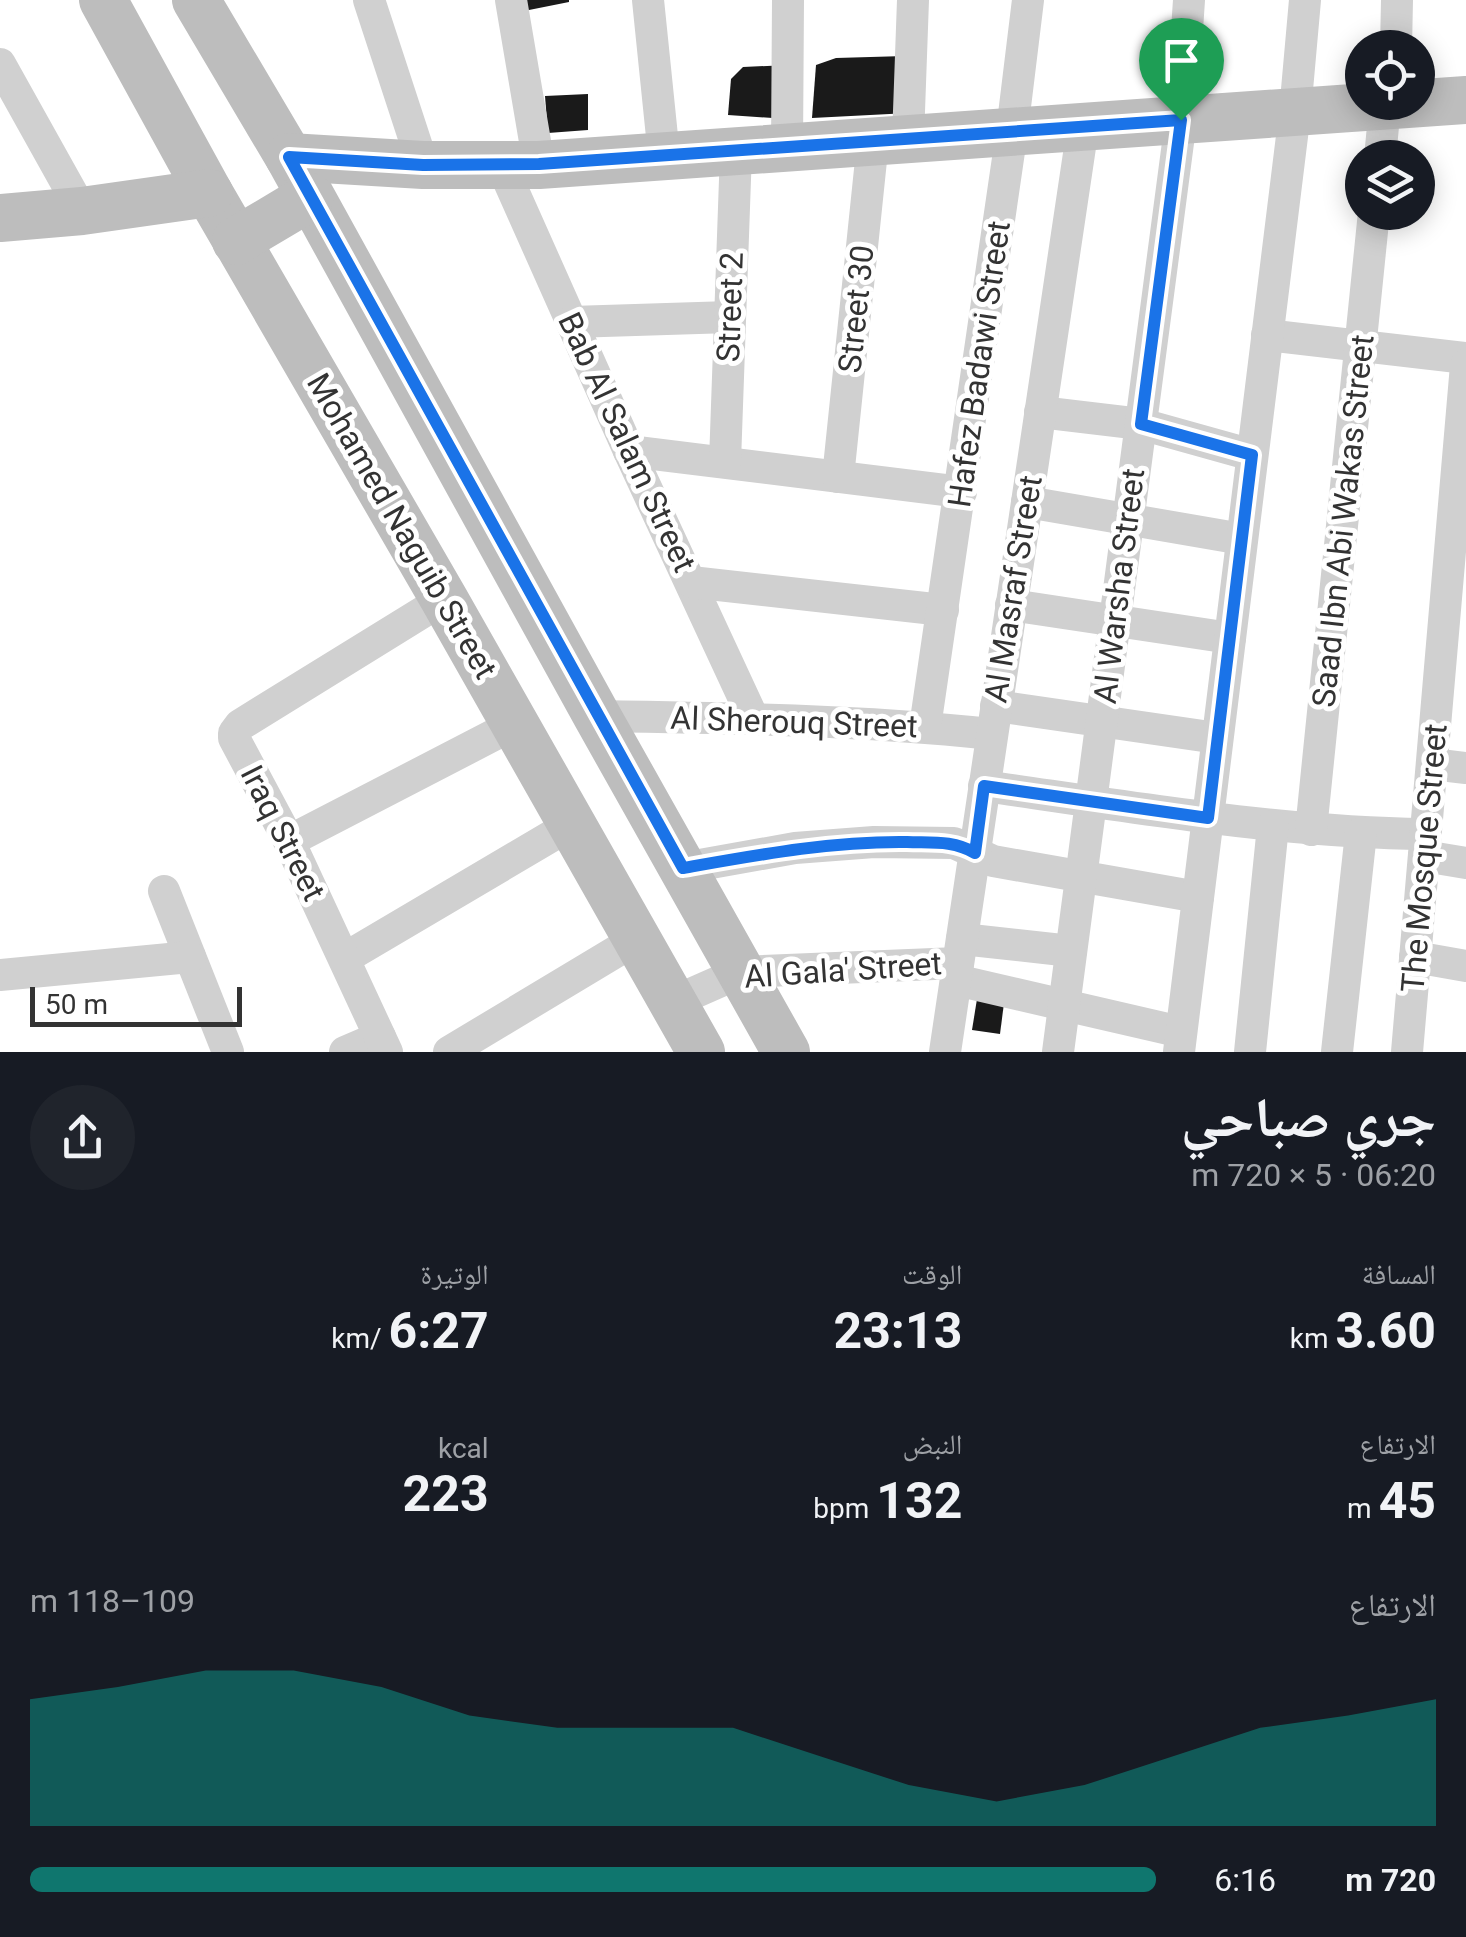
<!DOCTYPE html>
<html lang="ar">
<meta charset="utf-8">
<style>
body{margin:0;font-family:Roboto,"Noto Naskh Arabic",sans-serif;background:#20242c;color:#f1f3f6;direction:rtl;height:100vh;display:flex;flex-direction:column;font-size:38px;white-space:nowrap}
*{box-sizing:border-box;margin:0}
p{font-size:32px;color:#9ea1a6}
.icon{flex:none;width:55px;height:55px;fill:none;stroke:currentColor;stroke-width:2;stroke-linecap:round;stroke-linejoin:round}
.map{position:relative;height:1052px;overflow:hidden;direction:ltr}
.sheet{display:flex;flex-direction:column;background:#171b24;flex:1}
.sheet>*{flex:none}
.controls{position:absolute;left:1345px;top:30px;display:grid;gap:20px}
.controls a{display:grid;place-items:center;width:90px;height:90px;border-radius:50%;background:#171b24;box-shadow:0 5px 25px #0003;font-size:50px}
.scale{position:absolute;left:30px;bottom:25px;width:212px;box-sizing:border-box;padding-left:10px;border:5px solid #333;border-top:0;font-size:28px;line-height:35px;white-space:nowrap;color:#333;-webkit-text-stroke:8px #fff;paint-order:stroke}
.pin{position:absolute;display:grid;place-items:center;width:85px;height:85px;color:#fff;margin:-102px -42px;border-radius:50% 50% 50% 0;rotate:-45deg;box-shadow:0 0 10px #0007}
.pin .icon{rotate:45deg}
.round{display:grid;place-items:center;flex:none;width:105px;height:105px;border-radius:52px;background:#20242c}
.headline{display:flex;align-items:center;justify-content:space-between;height:170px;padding:0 30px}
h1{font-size:55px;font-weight:700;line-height:75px}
.figures{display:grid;grid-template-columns:repeat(3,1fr);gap:15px;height:170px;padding:10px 30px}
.figures div{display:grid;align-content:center}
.figures b{font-size:50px;font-weight:700}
.figures small{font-size:28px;font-weight:400}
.figures p{font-size:28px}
.chart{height:280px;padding:20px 30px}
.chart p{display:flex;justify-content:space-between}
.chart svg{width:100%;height:180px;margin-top:10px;fill:#0f766e;opacity:.7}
ul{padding:0 30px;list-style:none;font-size:32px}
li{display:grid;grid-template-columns:160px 120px 1fr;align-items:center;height:75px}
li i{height:25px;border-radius:12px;background:#0f766e}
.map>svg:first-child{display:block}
.building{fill:#1a1a1a}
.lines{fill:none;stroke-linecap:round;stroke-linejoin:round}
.street{stroke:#d0d0d0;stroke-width:32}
.secondary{stroke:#bdbdbd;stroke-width:48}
.route-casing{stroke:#fff;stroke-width:20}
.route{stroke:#1a73e8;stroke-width:12}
.labels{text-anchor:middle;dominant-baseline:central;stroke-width:10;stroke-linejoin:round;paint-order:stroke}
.street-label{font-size:32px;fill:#333;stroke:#fff}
</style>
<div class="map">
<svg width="1466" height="1052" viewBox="0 0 1466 1052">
<rect width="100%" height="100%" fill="#fff"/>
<!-- building -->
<g class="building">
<path d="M524,0H569V2L524,11Z"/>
<path d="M905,56L909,113L812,118L816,65L836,58Z"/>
<path d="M788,65L787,119L728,115L731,79L743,67Z"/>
<path d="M588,94V130L548,133L545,96Z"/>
<path d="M977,999L1004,1003L1000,1034L972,1030Z"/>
</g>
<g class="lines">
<!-- street -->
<g class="street">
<path d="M369,0L423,165"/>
<path d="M511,0L539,165"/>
<path d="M648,0L664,156"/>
<path d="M1396,48L1397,0"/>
<path d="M0,64L82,211"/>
<path d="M908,139L913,0"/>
<path d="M787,148L788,0"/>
<path d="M1380,158L1385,105"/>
<path d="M502,166L629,451L753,718"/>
<path d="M572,322L730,317"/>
<path d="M1267,335L1466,358"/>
<path d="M1040,412L1141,424L1252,455"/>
<path d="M629,451L961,492"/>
<path d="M725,462L736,151"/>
<path d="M838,477L873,141"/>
<path d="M1027,502L1242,539"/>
<path d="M691,582L943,610"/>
<path d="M1011,605L1230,638"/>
<path d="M996,706L1217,738"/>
<path d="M597,716C729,718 860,720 991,734"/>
<path d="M925,727L1012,131L1028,0"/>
<path d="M1432,764L1466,768"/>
<path d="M984,786C1131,807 1277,832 1425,834"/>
<path d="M1311,830L1374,212"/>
<path d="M289,841L515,724"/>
<path d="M1424,856L1466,863"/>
<path d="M683,868L795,848L874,842L954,843L993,861L1198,897"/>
<path d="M164,891L228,1052"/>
<path d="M962,939L1071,951"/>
<path d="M1415,957L1466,966"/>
<path d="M345,958L572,824"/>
<path d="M0,975L190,957"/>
<path d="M956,980L1181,1032"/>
<path d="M673,1002L741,972L958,963"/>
<path d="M345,1052L380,1037"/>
<path d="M387,1052L289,841L234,738V733L240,725L444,599"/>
<path d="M449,1052L637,939"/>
<path d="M945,1052L1083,127"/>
<path d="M1058,1052L1181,120L1189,0"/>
<path d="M1179,1052L1295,112L1305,0"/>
<path d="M1250,1052L1273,826"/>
<path d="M1337,1052L1361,833"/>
<path d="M1407,1052L1466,365"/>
</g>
<!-- secondary -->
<g class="secondary">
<path d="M103,0L209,193L444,599L701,1052"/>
<path d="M196,0L289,157L597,716L786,1052"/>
<path d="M289,157L423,165H539L1466,100"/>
<path d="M0,218L82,211L209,193"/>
<path d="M236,241L310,197"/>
</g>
</g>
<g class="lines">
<!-- route casing -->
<g class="route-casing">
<path id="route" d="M1181,120L1141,424L1252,455L1208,818L984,786L975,853C953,840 931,843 907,842C831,841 757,855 683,868L289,157L423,165L539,164Z"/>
</g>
<!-- route -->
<use href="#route" class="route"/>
</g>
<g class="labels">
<!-- street labels -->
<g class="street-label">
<text transform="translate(730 307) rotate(-88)">Street 2</text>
<text transform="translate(856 309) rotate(-84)">Street 30</text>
<text transform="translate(979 364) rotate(-82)">Hafez Badawi Street</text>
<text transform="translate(627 442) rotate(65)">Bab Al Salam Street</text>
<text transform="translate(1343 521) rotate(-84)">Saad Ibn Abi Wakas Street</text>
<text transform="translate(402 526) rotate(60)">Mohamed Naguib Street</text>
<text transform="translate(1119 586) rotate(-83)">Al Warsha Street</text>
<text transform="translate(1013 589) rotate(-81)">Al Masraf Street</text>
<text transform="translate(794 722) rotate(2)">Al Sherouq Street</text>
<text transform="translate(283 833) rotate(63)">Iraq Street</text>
<text transform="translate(1424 858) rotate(-85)">The Mosque Street</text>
<text transform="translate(843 970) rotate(-4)">Al Gala' Street</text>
</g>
</g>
</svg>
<div class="controls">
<a><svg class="icon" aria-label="locate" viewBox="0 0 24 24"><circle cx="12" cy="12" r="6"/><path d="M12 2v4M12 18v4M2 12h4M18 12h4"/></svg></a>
<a><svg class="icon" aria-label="layers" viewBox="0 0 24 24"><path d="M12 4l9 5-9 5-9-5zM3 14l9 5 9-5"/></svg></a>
</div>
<div class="scale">50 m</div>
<div class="pin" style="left:1181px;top:120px;background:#1e9e55"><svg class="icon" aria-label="arrive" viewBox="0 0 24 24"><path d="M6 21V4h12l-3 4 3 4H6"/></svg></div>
</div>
<section class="sheet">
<div class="headline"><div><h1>جري صباحي</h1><p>06:20 · 5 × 720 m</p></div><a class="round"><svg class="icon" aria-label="share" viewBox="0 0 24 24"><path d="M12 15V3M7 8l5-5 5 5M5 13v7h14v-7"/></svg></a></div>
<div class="figures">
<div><p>المسافة</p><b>3.60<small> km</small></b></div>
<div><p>الوقت</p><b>23:13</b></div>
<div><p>الوتيرة</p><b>6:27<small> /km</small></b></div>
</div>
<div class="figures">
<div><p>الارتفاع</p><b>45<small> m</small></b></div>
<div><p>النبض</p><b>132<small> bpm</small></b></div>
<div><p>kcal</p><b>223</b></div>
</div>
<div class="chart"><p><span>الارتفاع</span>109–118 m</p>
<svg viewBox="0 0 160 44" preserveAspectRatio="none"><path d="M0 44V13L10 10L20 6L30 6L40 10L50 17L60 20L70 20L80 20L90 27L100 34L110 38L120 34L130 27L140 20L150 17L160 13V44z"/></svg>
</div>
<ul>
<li><b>720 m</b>6:16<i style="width:100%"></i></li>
</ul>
</section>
